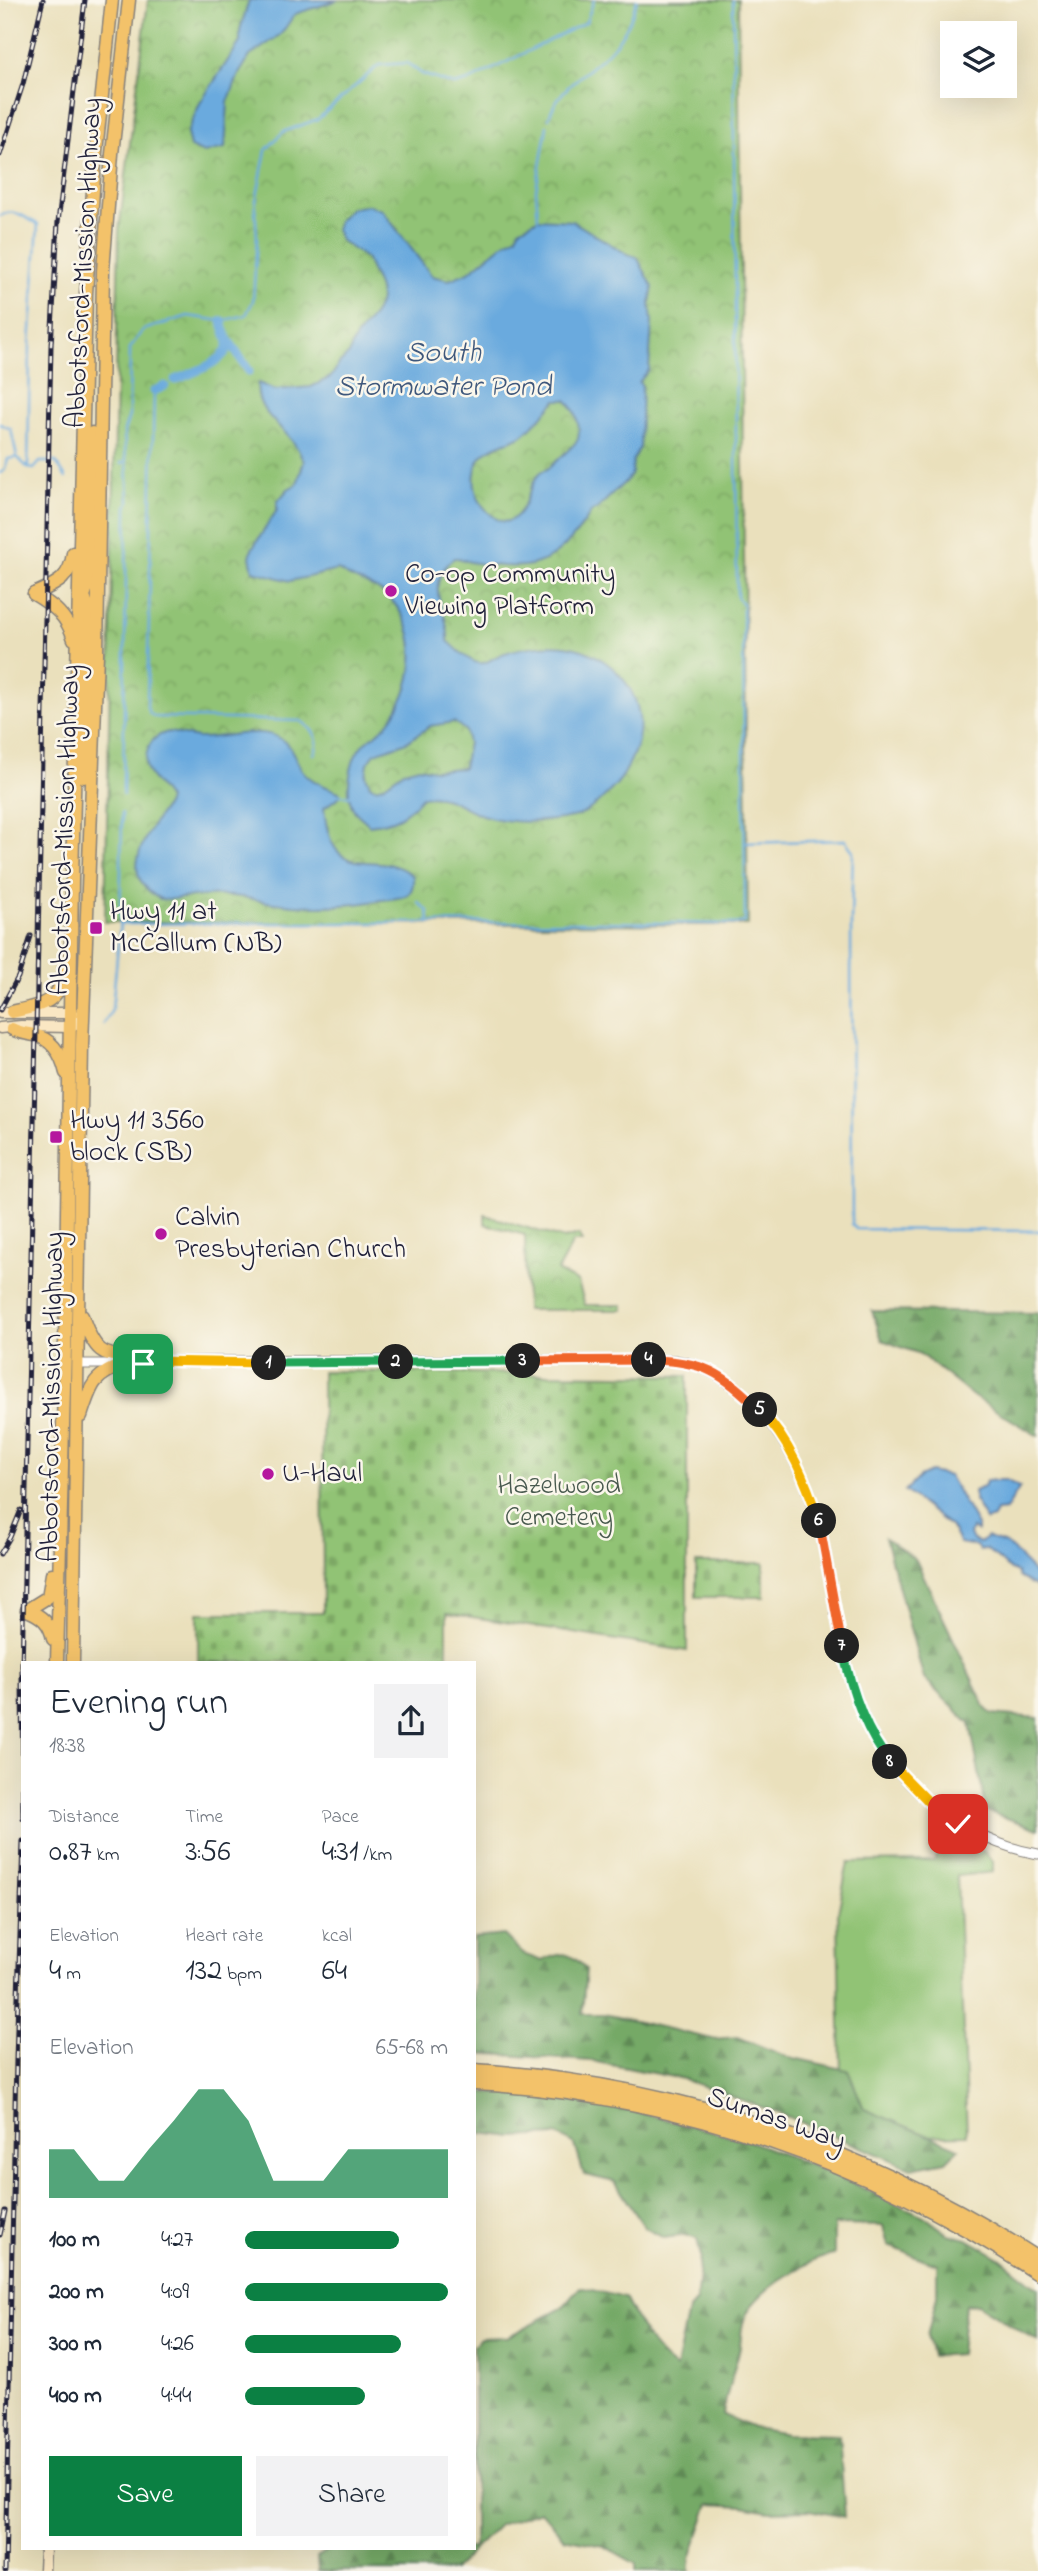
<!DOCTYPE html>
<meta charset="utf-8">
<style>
body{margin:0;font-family:"Indie Flower",sans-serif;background:#f2f2f3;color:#1f2937;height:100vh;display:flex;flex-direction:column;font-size:26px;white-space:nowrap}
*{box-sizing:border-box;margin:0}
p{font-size:23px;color:#747a83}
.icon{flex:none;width:38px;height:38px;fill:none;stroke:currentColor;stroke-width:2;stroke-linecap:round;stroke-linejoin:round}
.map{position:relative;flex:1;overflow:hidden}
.details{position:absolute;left:21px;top:1661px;width:455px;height:889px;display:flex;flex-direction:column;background:#fff;border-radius:0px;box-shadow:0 7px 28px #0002}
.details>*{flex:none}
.tools{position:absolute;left:940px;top:21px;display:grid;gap:14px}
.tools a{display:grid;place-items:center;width:77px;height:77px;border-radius:0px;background:#fff;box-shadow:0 7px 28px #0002;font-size:35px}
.pin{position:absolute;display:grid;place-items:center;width:60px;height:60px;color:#fff;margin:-30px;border-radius:14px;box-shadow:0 4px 10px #0006}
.km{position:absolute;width:35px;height:35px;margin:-18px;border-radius:50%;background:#222;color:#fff;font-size:19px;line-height:35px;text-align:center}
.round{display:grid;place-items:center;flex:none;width:74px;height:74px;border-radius:0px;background:#f2f2f3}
.head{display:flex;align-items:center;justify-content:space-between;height:119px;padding:0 28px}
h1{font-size:38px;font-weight:600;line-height:52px}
.stats{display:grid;grid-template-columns:repeat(3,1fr);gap:10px;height:119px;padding:7px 28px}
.stats div{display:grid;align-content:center}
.stats b{font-size:30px;font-weight:600}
.stats small{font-size:19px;font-weight:400}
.stats p{font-size:19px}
.chart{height:196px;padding:14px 28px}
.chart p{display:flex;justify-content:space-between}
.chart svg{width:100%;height:126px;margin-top:7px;fill:#0b8043;opacity:.7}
.button{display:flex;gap:14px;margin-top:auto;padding:14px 28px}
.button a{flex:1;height:80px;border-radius:0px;background:#0b8043;color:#fff;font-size:28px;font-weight:600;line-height:80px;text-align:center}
.button a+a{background:#f2f2f3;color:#1f2937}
ul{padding:0 28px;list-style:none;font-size:23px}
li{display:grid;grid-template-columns:112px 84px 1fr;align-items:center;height:52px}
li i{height:18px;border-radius:9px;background:#0b8043}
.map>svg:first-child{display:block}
.green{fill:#91c374;stroke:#5a7258;stroke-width:2}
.forest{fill:url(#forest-firs);stroke:#4b6650;stroke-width:2}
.cemetery{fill:url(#cemetery-stones);stroke:#5a7258;stroke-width:2}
.park{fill:url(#park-crowns);stroke:#5a7258;stroke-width:2}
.water{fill:#6baade;stroke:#46668c;stroke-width:2;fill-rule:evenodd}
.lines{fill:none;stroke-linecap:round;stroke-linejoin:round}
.stream{stroke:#6baade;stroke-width:2.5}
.canal{stroke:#6baade;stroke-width:9}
.tertiary-casing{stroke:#86817c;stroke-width:11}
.secondary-casing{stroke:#86817c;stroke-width:13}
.trunk-casing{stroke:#86817c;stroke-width:15}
.motorway-casing{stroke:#86817c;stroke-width:17}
.tertiary{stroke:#fff;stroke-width:9}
.secondary{stroke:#fae7c3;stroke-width:10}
.trunk{stroke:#f3c26a;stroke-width:12}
.motorway{stroke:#f3c26a;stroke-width:14}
.rail-casing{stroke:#22223b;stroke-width:5}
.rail{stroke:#fbf7ec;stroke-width:2.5;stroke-dasharray:8;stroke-linecap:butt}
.split-1-casing{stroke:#fff;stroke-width:14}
.split-2-casing{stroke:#fff;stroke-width:14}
.split-3-casing{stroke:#fff;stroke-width:14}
.split-4-casing{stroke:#fff;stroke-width:14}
.split-5-casing{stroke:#fff;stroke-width:14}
.split-6-casing{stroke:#fff;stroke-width:14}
.split-7-casing{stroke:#fff;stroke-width:14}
.split-8-casing{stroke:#fff;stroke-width:14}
.split-9-casing{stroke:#fff;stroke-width:14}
.split-1{stroke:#f5b400;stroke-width:9}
.split-2{stroke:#22a559;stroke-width:9}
.split-3{stroke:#22a559;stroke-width:9}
.split-4{stroke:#f0652b;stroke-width:9}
.split-5{stroke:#f0652b;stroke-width:9}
.split-6{stroke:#f5b400;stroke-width:9}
.split-7{stroke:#f0652b;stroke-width:9}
.split-8{stroke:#22a559;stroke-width:9}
.split-9{stroke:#f5b400;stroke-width:9}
.poi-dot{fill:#b5179e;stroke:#fbf7ec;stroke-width:2.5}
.labels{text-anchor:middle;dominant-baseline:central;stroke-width:5;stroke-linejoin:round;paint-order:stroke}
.street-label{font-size:28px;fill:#22223b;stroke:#fbf7ec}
.poi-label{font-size:28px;fill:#22223b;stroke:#fbf7ec;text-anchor:start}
.park-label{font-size:28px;fill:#495a4f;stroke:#fbf7ec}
.water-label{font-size:30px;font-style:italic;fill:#3f587c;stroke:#fbf7ec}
</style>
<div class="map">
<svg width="1038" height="2571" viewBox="0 0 1038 2571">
<defs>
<pattern id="forest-firs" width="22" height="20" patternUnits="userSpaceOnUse" patternTransform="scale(1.75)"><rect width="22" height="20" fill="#74a966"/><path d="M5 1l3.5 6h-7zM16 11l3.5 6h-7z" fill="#5f8955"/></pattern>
<pattern id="cemetery-stones" width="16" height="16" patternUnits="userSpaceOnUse" patternTransform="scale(1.75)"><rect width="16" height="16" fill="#91c374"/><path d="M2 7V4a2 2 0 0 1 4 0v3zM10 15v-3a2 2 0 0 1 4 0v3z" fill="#7da765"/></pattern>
<pattern id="park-crowns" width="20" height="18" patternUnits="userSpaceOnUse" patternTransform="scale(1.75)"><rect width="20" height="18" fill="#91c374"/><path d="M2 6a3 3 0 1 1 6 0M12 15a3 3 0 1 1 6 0" fill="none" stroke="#7da765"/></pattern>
</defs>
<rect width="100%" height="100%" fill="#fbf7ec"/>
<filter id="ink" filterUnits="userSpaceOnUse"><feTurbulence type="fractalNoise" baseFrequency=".0143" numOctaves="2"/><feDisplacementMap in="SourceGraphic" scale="14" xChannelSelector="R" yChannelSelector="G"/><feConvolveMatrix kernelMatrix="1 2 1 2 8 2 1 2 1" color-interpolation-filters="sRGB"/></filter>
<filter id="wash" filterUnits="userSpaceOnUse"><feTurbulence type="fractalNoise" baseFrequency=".00686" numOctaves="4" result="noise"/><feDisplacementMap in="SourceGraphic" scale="28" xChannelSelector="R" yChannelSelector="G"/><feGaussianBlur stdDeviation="1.57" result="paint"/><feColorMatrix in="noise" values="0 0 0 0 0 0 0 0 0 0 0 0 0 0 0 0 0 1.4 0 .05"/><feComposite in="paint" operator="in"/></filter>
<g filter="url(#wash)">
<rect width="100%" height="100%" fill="#eae0bc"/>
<!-- green -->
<path class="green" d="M944,1832L986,1853L993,1861V1872L957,1876L967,2135L914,2136L851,2110L841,2077L838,1913L848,1862L935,1861Z"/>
<!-- forest -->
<g class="forest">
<path d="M872,1311L1038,1313V1436L974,1397L920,1354L882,1340Z"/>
<path d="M885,1538L916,1560L986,1709L992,1714L1038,1718V1829L986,1811L970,1724L924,1679Z"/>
<path d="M504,1935L523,1954L542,1961C563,1951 569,1951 586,1969L582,2014H604L712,2039L738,2037L785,2056L848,2070L864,2109L959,2148L946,2161L911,2168L781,2114L683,2079L591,2061L474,2053V1938Z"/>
<path d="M474,2091L561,2099L617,2107L747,2140L830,2173L924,2216L948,2234L967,2239L1000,2258L1038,2288V2342L977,2304L965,2305L960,2354L932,2356L927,2336L937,2296V2264L888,2246L883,2226L834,2225V2255C807,2258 753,2293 744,2320C741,2328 741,2338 740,2347C735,2370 726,2391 723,2415L753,2428L787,2434L839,2435L845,2517L810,2510L769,2511L742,2506L709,2504L690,2559V2571H636V2564L604,2546L564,2538L540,2511L499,2525L452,2571H318L317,2557L331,2548H474V2345L480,2338L507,2337L562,2308L580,2287L625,2298C638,2324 652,2352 676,2368L688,2311L696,2302L701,2257L697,2239L684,2235L664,2238L645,2228L615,2182L584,2175L575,2145L557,2135L513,2137L474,2132Z"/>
</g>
<!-- cemetery -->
<g class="cemetery">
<path d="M322,1371L687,1376V1651L447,1613V1662H198V1613H323Z"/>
<rect x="696" y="1563" width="68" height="34"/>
</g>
<!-- park -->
<g class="park">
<path d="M148,0H738L748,925L105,922L119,230Z"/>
<path d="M485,1215L564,1239L579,1235L582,1242H573L557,1271L578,1282L585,1305H623V1310H526L525,1235L485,1224Z"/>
</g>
<!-- water -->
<g class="water">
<path d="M249,0H338L295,14L281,34L250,56L239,74L228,102L225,148L204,153L190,147L187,133L200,103L240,42V30Z"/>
<path d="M369,205L382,210L432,276L449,280L469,272L506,242L517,236L519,229L538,219L572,221L627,254L637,257L653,287L650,303L652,321L649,370L639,382L642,386L640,447L633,460L632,473L628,479L597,509L592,511C579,532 560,557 535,564C520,569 485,565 470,562C465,561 460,557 455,558C449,559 441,573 439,579C433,598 450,618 448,641C456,648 471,665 483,663C489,662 496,656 502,654C520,647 546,644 565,646C610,652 648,693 638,740C636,751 629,764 624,774C618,785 588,814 577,816C545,823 513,825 482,815C460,807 448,793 422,797C405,816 396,822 369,825C365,820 357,815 354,810C344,795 350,762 360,748C368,738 381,733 388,723C415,688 423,639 394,603C380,585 355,583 338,570L290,581L253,571L250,557L252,549L277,510V502L288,489L297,484L304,461C300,454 297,446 292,441C278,422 254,410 258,383L275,390L311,387L331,377L339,364L350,353C352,331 381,318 380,295C379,282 370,272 367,259L340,240L336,229L339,220L351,208ZM556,400H566C576,409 581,426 578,439C578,443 552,464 549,468C546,470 542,470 540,473C527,485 528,515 508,521C503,523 498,520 494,517C476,504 469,481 479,460C486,447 506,443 519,437C526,434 552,406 556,400ZM454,722L465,730L468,743L463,768L434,770L419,767L404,771L383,786L375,788L370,785L366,776L368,763L375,753L407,742L430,726Z"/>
<path d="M169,732C179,733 191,738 201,738C223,739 261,725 281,739C292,746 295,759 302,770C311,782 325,786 339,792L341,795L324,808C332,891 375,844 413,876C415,900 401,897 382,900C345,907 311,908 274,903C260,901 246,897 232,896C209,894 184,898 162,900C121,878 139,847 158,817C162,810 167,806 168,799C157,780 139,773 148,749C151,739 159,734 169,732Z"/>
<path d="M930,1472L949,1476L977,1525V1531L972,1528L970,1534L973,1540L980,1543L987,1537C993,1541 1001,1541 1007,1545C1021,1555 1027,1566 1038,1578V1588L1019,1577L1017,1572L1011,1570L986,1549L980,1551L976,1546L960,1543L950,1526L905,1491L919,1477Z"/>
<path d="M998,1480H1005L1020,1487L1006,1510L996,1511L993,1518L986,1521L975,1501L974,1491L984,1487L986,1481Z"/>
</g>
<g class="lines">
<!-- stream -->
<g class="stream">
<path d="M549,118C556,88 591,71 611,49C625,34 631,19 637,0"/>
<path d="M0,216C16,207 24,218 38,224L30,345L28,468"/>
<path d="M538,219L536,190L547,126"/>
<path d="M154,391L147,708L150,714L156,717L301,721C313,729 322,740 314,754"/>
<path d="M0,424L11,429L17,457"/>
<path d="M121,463L126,462L124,431L129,416L130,348L143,330L188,316L222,321L246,315L253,301L257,238L255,206L266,150L283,132L318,119L379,65L407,63L422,74L454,85L469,81L586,22L594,0"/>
<path d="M0,473L4,471L8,459L17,457L28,468L34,469L40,462H56L66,478"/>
<path d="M123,795L127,507L129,502L127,464"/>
<path d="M339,795L353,796"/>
<path d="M745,843L845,840L853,851L851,921L852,1224L856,1229L1038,1231"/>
<path d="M418,902L428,911L429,921"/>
<path d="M120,924L599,922L735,924L745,922L743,605L737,597L733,0"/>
<path d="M104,1024L112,1010L120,924L122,813"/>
</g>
<!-- canal -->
<g class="canal">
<path d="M229,341L249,371"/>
<path d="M175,380C189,374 230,361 228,343C228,336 223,329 222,321"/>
<path d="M154,391L165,386"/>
</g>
</g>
</g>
<g filter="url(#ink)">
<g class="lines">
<!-- tertiary casing -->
<g class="tertiary-casing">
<path id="tertiary" d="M78,1364H143L153,1361L675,1360C706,1365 730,1380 752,1403C852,1504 813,1631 876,1742C888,1763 905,1779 921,1795C954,1825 994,1846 1038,1854"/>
</g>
<!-- secondary casing -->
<g class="secondary-casing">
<g id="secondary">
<path d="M0,1013H71L83,1019"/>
<path d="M0,1028L21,1026L70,1027L75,1024"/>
<path d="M44,2571L45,2548"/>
</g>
</g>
<!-- trunk casing -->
<g class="trunk-casing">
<g id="trunk">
<path d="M34,594C56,584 70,580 73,553"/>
<path d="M34,594C54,606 67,616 74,639"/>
<path d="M84,777L88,626V608L84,596L88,584L92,433"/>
<path d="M12,1012C42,1005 61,1003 64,969"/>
<path d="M12,1029C20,1033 26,1033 34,1035C53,1039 62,1056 66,1073"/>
<path d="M82,1316C100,1368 110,1350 153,1361"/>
<path d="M81,1416C91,1385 93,1375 125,1364"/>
<path d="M27,1610L48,1597L52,1574"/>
<path d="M27,1610C42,1616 50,1623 53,1639"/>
<path d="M57,1662L65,1347L72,881L86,294L95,161L112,0"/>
<path d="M73,1662L82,1045L97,654L103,271L112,154L129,0"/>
</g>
</g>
<!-- motorway casing -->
<g class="motorway-casing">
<g id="motorway">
<path d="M474,2071C677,2084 868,2149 1038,2259"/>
<path d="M474,2083C674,2093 872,2162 1038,2273"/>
</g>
</g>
<!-- tertiary -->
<use href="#tertiary" class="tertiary"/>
<!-- secondary -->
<use href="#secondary" class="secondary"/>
<!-- trunk -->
<use href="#trunk" class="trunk"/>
<!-- motorway -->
<use href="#motorway" class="motorway"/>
<!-- rail casing -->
<g class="rail-casing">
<g id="rail">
<path d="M0,155L23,84L43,0"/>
<path d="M0,1010L18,977L31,936"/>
<path d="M0,1554L10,1537L21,1510"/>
<path d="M23,1818L22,1670L51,346L58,222L85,0"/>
<path d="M0,2235L5,2211"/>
<path d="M5,2571L16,2060L23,1841"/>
</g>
</g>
<!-- rail -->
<use href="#rail" class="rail"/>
</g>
</g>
<g class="lines" filter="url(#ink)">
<!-- split-1 casing -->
<g class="split-1-casing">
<path id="split-1" d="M143,1364L153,1361L269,1363"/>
</g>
<!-- split-2 casing -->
<g class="split-2-casing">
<path id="split-2" d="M269,1363L396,1362"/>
</g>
<!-- split-3 casing -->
<g class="split-3-casing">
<path id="split-3" d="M396,1362L523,1361"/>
</g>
<!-- split-4 casing -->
<g class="split-4-casing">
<path id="split-4" d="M523,1361L649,1360"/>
</g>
<!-- split-5 casing -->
<g class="split-5-casing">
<path id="split-5" d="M649,1360C703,1360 723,1373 760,1410"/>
</g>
<!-- split-6 casing -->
<g class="split-6-casing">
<path id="split-6" d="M760,1410C790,1441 806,1481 819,1521"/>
</g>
<!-- split-7 casing -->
<g class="split-7-casing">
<path id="split-7" d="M819,1521L842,1646"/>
</g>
<!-- split-8 casing -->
<g class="split-8-casing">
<path id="split-8" d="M842,1646C850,1685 864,1731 890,1762"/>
</g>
<!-- split-9 casing -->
<g class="split-9-casing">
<path id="split-9" d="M890,1762L929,1802L958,1824"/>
</g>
<!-- split-1 -->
<use href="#split-1" class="split-1"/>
<!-- split-2 -->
<use href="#split-2" class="split-2"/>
<!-- split-3 -->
<use href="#split-3" class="split-3"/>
<!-- split-4 -->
<use href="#split-4" class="split-4"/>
<!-- split-5 -->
<use href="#split-5" class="split-5"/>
<!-- split-6 -->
<use href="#split-6" class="split-6"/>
<!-- split-7 -->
<use href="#split-7" class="split-7"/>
<!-- split-8 -->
<use href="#split-8" class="split-8"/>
<!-- split-9 -->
<use href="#split-9" class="split-9"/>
</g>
<!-- markers -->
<g class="poi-dot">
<circle cx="391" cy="591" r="7"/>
<rect x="89" y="921" width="14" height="14" rx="3.5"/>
<rect x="49" y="1130" width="14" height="14" rx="3.5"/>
<circle cx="161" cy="1234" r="7"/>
<circle cx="268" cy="1474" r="7"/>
</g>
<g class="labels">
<!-- street labels -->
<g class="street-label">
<text transform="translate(85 263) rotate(-87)">Abbotsford-Mission Highway</text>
<text transform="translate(66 830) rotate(-88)">Abbotsford-Mission Highway</text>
<text transform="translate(53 1397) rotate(-89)">Abbotsford-Mission Highway</text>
<text transform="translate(776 2120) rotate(19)">Sumas Way</text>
</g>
<!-- poi labels -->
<g class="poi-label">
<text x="405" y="575">Co-op Community<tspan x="405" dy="32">Viewing Platform</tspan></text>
<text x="110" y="912">Hwy 11 at<tspan x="110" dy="32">McCallum (NB)</tspan></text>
<text x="70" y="1121">Hwy 11 3560<tspan x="70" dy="32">block (SB)</tspan></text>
<text x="175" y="1218">Calvin<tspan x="175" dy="32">Presbyterian Church</tspan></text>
<text x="282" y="1474">U-Haul</text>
</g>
<!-- park labels -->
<g class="park-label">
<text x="559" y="1486">Hazelwood<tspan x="559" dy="32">Cemetery</tspan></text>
</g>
<!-- water labels -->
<g class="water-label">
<text x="443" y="354">South<tspan x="443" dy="34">Stormwater Pond</tspan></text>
</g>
</g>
</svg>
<div class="tools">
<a><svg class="icon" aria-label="layers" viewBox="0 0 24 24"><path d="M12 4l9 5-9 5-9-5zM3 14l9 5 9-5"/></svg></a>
</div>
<div class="pin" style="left:143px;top:1364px;background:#1e9e55"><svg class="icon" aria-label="arrive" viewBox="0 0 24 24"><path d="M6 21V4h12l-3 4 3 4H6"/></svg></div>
<div class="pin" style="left:958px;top:1824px;background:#d93025"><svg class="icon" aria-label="check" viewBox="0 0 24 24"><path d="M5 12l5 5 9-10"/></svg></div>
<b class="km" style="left:269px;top:1363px">1</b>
<b class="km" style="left:396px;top:1362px">2</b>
<b class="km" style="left:523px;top:1361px">3</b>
<b class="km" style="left:649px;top:1360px">4</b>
<b class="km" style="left:760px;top:1410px">5</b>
<b class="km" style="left:819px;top:1521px">6</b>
<b class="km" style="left:842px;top:1646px">7</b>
<b class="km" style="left:890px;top:1762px">8</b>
<section class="details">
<div class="head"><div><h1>Evening run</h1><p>18:38</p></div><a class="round"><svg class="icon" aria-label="share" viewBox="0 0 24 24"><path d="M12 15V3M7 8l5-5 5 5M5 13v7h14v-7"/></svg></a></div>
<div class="stats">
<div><p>Distance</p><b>0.87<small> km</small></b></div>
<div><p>Time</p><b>3:56</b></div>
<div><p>Pace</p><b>4:31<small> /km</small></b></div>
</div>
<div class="stats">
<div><p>Elevation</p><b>4<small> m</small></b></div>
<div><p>Heart rate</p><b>132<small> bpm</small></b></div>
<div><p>kcal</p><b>64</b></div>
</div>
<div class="chart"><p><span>Elevation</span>65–68 m</p>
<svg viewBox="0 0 160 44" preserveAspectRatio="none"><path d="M0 44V27L10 27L20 38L30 38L40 27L50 17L60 6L70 6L80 17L90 38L100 38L110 38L120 27L130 27L140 27L150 27L160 27V44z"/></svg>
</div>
<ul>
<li><b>100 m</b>4:27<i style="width:76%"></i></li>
<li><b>200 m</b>4:09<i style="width:100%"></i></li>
<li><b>300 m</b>4:26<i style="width:77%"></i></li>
<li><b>400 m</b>4:44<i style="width:59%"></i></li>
</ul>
<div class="button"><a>Save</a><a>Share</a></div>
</section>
</div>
